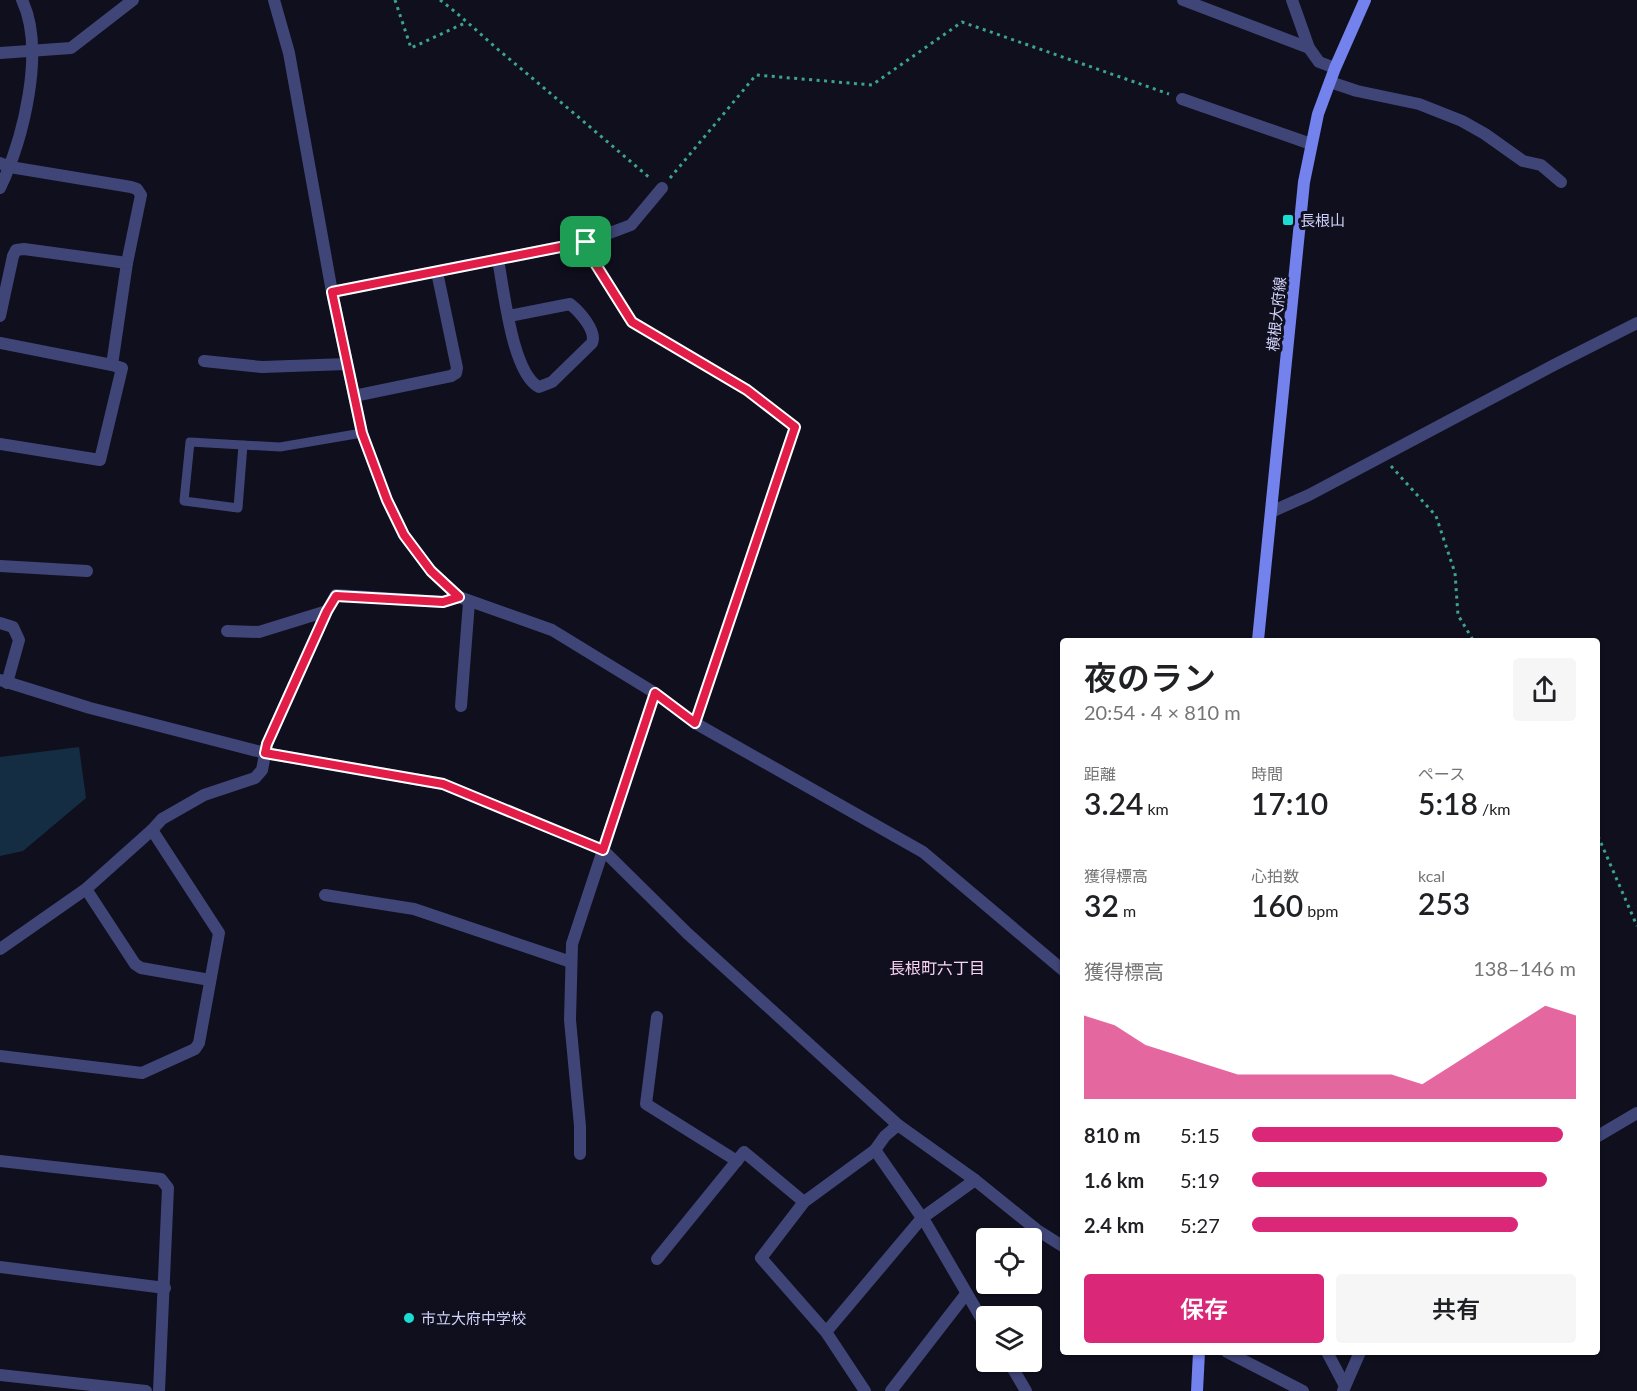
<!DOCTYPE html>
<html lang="ja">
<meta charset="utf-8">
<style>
body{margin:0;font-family:Lato,"Noto Sans JP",sans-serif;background:#f6f6f6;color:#202124;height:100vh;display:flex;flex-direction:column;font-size:22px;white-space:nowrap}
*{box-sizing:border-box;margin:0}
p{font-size:20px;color:#757577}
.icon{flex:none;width:33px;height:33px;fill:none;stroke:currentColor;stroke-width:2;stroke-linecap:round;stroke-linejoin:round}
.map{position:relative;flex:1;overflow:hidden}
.drawer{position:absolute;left:1060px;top:638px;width:540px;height:717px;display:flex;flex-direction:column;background:#fff;border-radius:6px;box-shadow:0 2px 4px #0004}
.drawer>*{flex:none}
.fabs{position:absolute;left:976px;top:1228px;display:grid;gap:12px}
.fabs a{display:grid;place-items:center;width:66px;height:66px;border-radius:6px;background:#fff;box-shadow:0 2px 4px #0004;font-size:30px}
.pin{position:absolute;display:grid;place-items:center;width:51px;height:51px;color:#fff;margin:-26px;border-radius:12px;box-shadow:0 3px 9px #0006}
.round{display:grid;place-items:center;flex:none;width:63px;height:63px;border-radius:6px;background:#f6f6f6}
.summary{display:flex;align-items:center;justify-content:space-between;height:102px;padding:0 24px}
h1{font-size:33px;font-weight:600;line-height:45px}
.metrics{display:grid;grid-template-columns:repeat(3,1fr);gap:9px;height:102px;padding:6px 24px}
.metrics div{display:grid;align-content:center}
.metrics b{font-size:30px;font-weight:600}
.metrics small{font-size:16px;font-weight:400}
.metrics p{font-size:16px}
.chart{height:168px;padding:12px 24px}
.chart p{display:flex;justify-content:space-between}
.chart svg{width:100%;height:108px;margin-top:6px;fill:#db2777;opacity:.7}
.primary-button{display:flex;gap:12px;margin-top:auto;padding:12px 24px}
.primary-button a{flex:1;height:69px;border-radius:6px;background:#db2777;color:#fff;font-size:24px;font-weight:600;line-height:69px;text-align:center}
.primary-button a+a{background:#f6f6f6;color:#202124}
ul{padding:0 24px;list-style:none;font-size:20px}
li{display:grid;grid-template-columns:96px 72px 1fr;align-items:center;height:45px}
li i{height:15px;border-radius:8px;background:#db2777}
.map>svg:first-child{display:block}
.water{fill:#152d42}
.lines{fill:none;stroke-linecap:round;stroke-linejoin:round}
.path{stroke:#3ca38e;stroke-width:3;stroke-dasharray:3 4.5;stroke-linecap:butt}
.service{stroke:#3f4577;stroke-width:9}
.minor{stroke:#3f4577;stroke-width:12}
.tertiary{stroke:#3f4577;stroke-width:12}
.secondary{stroke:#7482ee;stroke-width:12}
.route-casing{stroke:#fff;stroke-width:12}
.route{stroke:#e11d48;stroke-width:8}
.poi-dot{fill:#1bdcd3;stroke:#0f0f1e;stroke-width:2}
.labels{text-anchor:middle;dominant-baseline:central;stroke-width:6;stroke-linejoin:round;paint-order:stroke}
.poi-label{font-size:15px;fill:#d1d2f9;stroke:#0f0f1e;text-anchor:start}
.street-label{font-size:15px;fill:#d1d2f9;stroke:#0f0f1e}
.neighbourhood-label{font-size:16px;fill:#fad3f1;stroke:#0f0f1e}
</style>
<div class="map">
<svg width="1637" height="1391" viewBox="0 0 1637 1391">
<rect width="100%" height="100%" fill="#0f0f1e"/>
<!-- water -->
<path class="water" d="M79,747L86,798L23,851L0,856V757Z"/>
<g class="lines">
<!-- path -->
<g class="path">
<path d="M395,0L411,48L467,22"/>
<path d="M440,0C463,17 484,38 507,57C555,97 603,138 651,179"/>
<path d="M670,178L756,75L872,85L962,22L1169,94"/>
<path d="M590,255L632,322L747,390L795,427L700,708"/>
<path d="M1391,466L1436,516L1455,573L1458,615L1473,640"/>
<path d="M1598,836L1637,926"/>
</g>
<!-- service -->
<path class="service" d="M243,445L238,508L184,501L190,442L280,447L362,433"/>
<!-- minor -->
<g class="minor">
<path d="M274,0L289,53L332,292L362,433L387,500L404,535L431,571L459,597L552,630L655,693L695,723L923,852L1064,971"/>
<path d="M1183,0L1309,48"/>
<path d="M1292,0L1309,48L1319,62L1335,68"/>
<path d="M0,53L71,48L133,0"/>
<path d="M1330,82L1357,91L1419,104L1462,121L1485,134L1523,161L1541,165L1561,182"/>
<path d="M1182,99L1311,144"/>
<path d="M0,163L10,167L131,187L137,189L141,195L127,263L112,365L0,343"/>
<path d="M0,188C23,140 46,50 22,0"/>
<path d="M498,260C504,290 512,373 539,387L552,382L592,343C597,331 580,312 570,304L509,316"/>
<path d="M332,292L586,242L631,225L662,188"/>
<path d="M0,316L13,256L16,250L24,249L127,263"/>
<path d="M204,361L262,367L347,364"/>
<path d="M354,396L451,376L456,373L457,368L437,272"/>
<path d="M0,444L100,460L122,368L112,365"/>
<path d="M1271,512L1309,495L1554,365L1637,323"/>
<path d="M0,566L87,571"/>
<path d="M0,623L13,627L19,640L7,683"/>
<path d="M227,631L259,632L327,611"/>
<path d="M0,680L90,708L265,753L443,784L603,850L687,933L898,1125L975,1180L1037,1230L1064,1247"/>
<path d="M461,706L469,602"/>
<path d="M86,889L135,964L141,968L210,980"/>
<path d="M325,895L414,909L571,962"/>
<path d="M0,949L86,889L152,830L162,819L204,795L255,778L262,770L267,744L327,611L336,595L443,602L459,597"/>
<path d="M657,1017L646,1104L737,1161"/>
<path d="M0,1056L142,1073L195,1049L199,1043L219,933L152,830"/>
<path d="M898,1125L885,1136L875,1150L927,1225L987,1328"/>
<path d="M1598,1136L1637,1113"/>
<path d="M875,1150L804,1202L761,1258L826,1332L922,1218L975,1180"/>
<path d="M580,1154V1126L570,1020L572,944L655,693"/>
<path d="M0,1161L161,1179L168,1188L159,1391"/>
<path d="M657,1259L744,1152L804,1202"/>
<path d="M0,1267L165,1288"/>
<path d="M826,1332L865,1391"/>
<path d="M1327,1352L1345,1386"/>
<path d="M1009,1362L1026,1391"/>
<path d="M0,1375L146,1391"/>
<path d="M891,1391L966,1294"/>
<path d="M1343,1391L1360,1352"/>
</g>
<!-- tertiary -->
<path class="tertiary" d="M1227,1352L1303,1391"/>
<!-- secondary -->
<g class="secondary">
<path d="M1258,640L1304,182L1318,114L1335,68L1365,0"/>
<path d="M1197,1391L1199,1352"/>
</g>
</g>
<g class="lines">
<!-- route casing -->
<g class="route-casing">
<path id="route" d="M586,242L588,252L632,322L747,390L795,427L695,723L655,693L603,850L443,784L265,753L267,744L327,611L336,596L443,602L459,597L431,571L404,535L387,500L362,433L332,292Z"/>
</g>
<!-- route -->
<use href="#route" class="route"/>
</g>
<!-- markers -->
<g class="poi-dot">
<rect x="1282" y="214" width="12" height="12" rx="3"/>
<circle cx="409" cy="1318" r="6"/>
</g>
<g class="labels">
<!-- poi labels -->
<g class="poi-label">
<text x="1300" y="220">長根山</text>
<text x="421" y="1318">市立大府中学校</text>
</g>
<!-- street labels -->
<g class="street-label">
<text transform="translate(1276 314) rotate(-84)">横根大府線</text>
</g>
<!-- neighbourhood labels -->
<g class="neighbourhood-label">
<text x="937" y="967">長根町六丁目</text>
</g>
</g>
</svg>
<div class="fabs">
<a><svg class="icon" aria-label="locate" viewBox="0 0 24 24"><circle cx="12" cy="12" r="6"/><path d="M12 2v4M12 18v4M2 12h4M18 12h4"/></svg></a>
<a><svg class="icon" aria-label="layers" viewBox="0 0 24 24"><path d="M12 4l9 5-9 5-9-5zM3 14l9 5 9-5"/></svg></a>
</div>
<div class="pin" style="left:586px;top:242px;background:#1e9e55"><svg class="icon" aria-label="arrive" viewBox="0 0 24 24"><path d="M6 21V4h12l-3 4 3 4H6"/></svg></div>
<section class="drawer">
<div class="summary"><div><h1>夜のラン</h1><p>20:54 · 4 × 810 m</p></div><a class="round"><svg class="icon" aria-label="share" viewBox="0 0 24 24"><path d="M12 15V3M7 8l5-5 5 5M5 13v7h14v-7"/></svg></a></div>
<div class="metrics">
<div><p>距離</p><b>3.24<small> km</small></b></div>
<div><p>時間</p><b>17:10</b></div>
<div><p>ペース</p><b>5:18<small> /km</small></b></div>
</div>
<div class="metrics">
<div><p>獲得標高</p><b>32<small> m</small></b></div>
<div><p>心拍数</p><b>160<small> bpm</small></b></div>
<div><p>kcal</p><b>253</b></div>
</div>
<div class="chart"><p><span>獲得標高</span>138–146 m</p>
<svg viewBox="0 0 160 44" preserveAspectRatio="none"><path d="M0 44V10L10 14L20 22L30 26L40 30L50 34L60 34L70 34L80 34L90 34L100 34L110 38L120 30L130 22L140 14L150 6L160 10V44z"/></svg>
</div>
<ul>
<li><b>810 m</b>5:15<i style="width:96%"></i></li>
<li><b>1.6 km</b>5:19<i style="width:91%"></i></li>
<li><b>2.4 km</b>5:27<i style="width:82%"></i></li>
</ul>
<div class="primary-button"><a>保存</a><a>共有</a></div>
</section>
</div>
